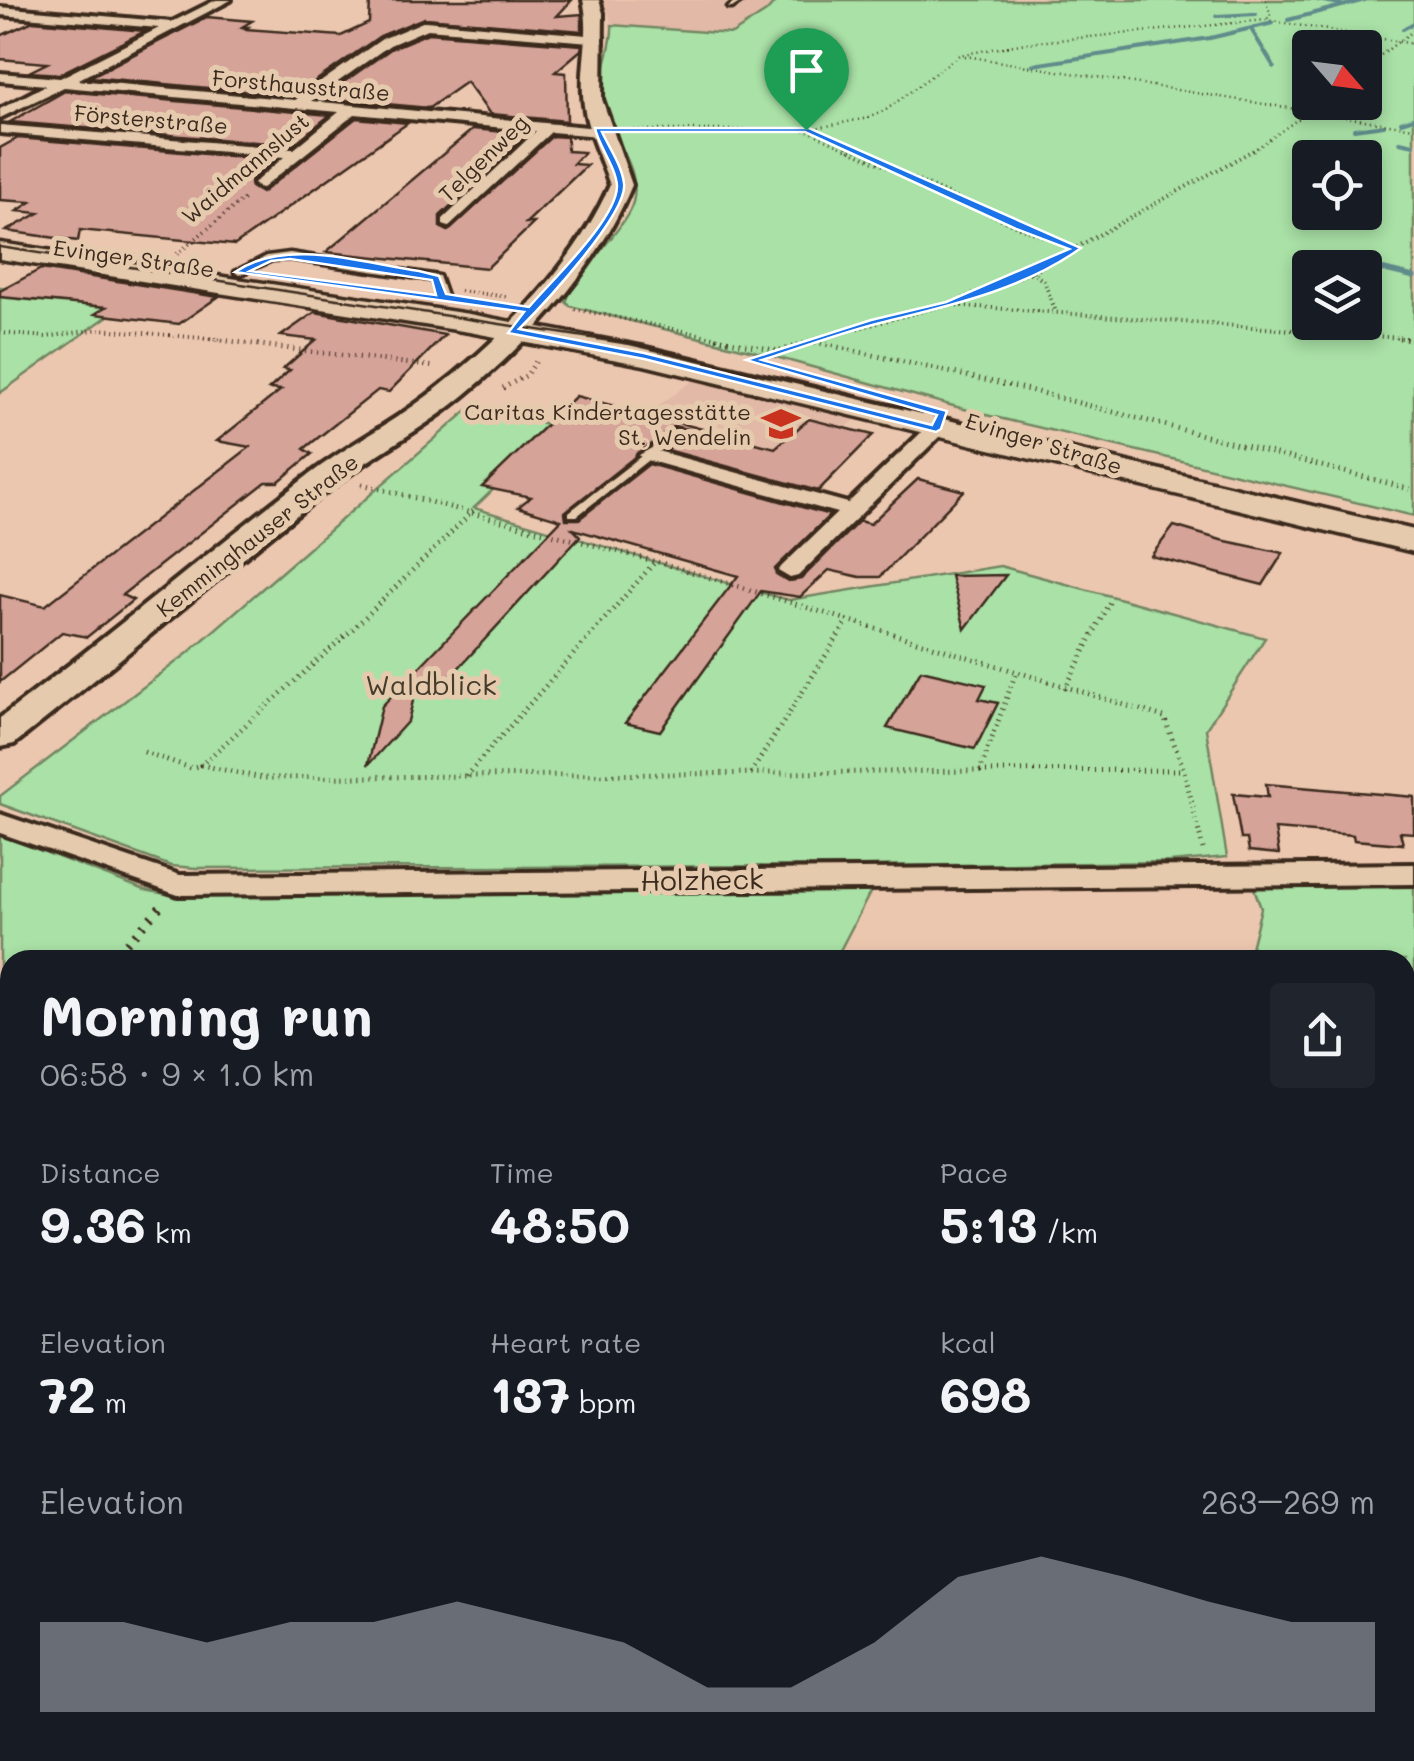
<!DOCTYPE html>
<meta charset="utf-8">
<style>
body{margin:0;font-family:Mali,sans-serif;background:#20242c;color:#f1f3f6;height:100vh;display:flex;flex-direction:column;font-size:38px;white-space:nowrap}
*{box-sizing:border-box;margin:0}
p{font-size:32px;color:#9ea1a6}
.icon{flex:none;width:55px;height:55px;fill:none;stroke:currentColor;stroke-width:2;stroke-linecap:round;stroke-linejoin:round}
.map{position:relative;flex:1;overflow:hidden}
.drawer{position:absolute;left:0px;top:950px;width:1415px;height:812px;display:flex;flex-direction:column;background:#171b24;border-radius:30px 30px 0 0;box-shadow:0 5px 15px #0003}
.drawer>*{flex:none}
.needle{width:65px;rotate:118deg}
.fabs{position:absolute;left:1292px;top:30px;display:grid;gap:20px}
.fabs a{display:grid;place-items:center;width:90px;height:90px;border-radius:10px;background:#171b24;box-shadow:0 5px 15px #0003;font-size:50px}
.pin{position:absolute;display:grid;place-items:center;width:85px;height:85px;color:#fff;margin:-102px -42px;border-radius:50% 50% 50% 0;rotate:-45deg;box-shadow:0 0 10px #0007}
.pin .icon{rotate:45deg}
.round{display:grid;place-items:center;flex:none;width:105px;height:105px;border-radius:10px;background:#20242c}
.head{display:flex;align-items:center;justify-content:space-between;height:170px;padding:0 40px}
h1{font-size:55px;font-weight:700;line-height:75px}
.metrics{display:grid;grid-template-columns:repeat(3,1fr);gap:15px;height:170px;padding:10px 40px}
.metrics div{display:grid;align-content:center}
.metrics b{font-size:50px;font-weight:700}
.metrics small{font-size:28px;font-weight:400}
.metrics p{font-size:28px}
.chart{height:280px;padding:20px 40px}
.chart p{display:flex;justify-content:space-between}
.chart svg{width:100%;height:180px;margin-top:10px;fill:#8c9099;opacity:.7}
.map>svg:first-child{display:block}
.built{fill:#e2b9a6}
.green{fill:#a9e1a6;stroke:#728662;stroke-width:2.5;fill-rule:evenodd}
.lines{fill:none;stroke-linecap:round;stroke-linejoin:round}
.stream-far2{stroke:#618b8b;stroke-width:4}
.stream-far1{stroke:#618b8b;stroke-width:5}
.stream{stroke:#618b8b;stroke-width:14}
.building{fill:#d6a399;stroke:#3b2a1e;stroke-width:2.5}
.service-casing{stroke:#3b2a1e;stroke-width:7}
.minor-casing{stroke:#3b2a1e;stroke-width:8}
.secondary-casing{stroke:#3b2a1e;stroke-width:8}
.primary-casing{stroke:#3b2a1e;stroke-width:7}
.path-far3{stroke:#3b2a1e;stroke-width:2.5;stroke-dasharray:1 4;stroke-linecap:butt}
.path-far2{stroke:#3b2a1e;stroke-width:4;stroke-dasharray:1 4;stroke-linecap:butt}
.path-far1{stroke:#3b2a1e;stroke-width:5;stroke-dasharray:1 5;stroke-linecap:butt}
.path{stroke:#3b2a1e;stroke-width:8;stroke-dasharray:2.5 9;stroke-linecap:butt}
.service{fill:#e5caad;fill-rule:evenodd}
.minor{fill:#e5caad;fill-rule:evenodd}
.secondary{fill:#e5caad;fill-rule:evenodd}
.primary{fill:#e5caad;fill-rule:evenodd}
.tram{stroke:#3b2a1e;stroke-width:2.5}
.route{fill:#1a73e8;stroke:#fff;stroke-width:2.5;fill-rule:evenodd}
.labels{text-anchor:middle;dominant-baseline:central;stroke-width:10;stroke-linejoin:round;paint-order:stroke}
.far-street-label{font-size:22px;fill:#3b2a1e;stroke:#e5caad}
.far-poi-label{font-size:22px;fill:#3b2a1e;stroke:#e5caad;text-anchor:end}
.park-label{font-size:28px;fill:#463c2c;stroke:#e5caad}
.street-label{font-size:28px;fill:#3b2a1e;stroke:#e5caad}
</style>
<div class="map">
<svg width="1414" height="1761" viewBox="0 0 1414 1761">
<rect width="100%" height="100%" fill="#ecc7b0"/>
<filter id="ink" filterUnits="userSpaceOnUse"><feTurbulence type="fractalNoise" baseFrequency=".01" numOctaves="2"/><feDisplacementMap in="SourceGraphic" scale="20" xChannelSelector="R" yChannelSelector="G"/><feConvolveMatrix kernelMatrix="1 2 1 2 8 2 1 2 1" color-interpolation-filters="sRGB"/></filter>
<g filter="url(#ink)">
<!-- built -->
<g class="built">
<path d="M604,0H777L766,12L732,34L612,25Z"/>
<path d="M695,379L856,419L846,428L873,435L838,467L743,441L749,434L654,409Z"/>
</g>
<!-- green -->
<g class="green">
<path d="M777,0H1414V516L986,415L754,351L570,306L566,302C580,267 611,245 629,212C649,175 610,137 601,102C595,80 614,49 612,25L732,34L766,12ZM1310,48H1365V102H1310ZM1310,158H1365V212H1310ZM1310,268H1365V322H1310Z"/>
<path d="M0,287L129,301L0,393Z"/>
<path d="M469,409L559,426L474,508L744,588L789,600L1000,566L1265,638L1206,729L1227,857L1170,862L880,866L196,868L171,866L0,804V796L188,653Z"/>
<path d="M0,835L145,890L182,897L872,889L835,960H10V1752H1405V960H1248L1261,908L1254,888L1226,873L1414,874V1761H0Z"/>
</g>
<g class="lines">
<!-- stream-far2 -->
<g class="stream-far2">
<path d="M1317,0L1341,4"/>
<path d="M1216,16L1256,14"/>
<path d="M1288,20L1365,0"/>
<path d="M1251,29L1274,67"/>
<path d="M1403,29L1414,23"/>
<path d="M1033,65L1210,38L1273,23"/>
<path d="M1401,122L1414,118"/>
<path d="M1354,129L1384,125"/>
<path d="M1400,142L1414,145"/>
</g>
<!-- stream-far1 -->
<path class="stream-far1" d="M1352,262L1414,277"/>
<!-- stream -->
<g class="stream">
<path d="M0,1697L10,1702"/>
<path d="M125,1752L173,1761"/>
<path d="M941,1761L943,1752"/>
<path d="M1098,1761L1099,1752"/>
</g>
</g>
<!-- building -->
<g class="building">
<path d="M370,0H572L557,16L582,14V31L424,18L380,36L294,96L90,77L207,17L252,21L242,27H248L245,29L341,36L369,23Z"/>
<path d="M33,21L145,31L59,74L29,72L47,63L0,59V36Z"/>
<path d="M428,33L582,45L581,50L555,72L566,73L567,121L490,114L466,82L429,108L321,98L392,48Z"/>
<path d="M65,91L330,115L293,145L10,122Z"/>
<path d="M356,118L408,123L235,245L80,230L78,241L6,231L39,213L17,211L31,202L0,200V148L18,138L275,160L250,181L251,187L261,193Z"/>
<path d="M473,129L527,134L440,216V227L448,231L552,136L567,137V151L584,152L573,164L587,165L526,223H534L487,268L326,252Z"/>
<path d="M41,269L218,297L179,324L95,314L106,307L0,297V291Z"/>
<path d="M315,312L445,335L389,392L378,390L304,449L312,454L278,482H266L122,595L133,600L87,637L62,632L0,682V595L45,606L250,447L217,441L281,390L269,389L290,370L283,369L316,340L281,336Z"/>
<path d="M576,396L775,448L809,419L873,435L818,491L667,450L689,432L674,426L565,512L566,519H579L649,464L830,515L775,569L776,574L788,581L801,579L859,521L870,524L918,479L964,491L880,577H860L829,570L800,597L761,591L660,731L625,723L738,576L573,529L580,536L442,686L418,681L408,721L368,765L382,706L561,520L518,507L531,497L482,487Z"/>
<path d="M1174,526L1221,540L1283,553L1263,585L1151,556Z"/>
<path d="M1006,575L965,629L951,576Z"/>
<path d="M921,670L986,685L979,699L998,703L975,749L887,728Z"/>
<path d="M1266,784L1414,797V833L1400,832L1403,844L1354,840L1353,835L1275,829L1279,854L1249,851L1247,839H1241L1233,794L1268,797Z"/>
</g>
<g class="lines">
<!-- service casing -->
<g class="service-casing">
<g id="service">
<path d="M737,0H744L732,8H728Z"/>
<path d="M290,253L439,276L446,296L439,298L432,280L290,259L272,260L239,275L235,272L267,256Z"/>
<path d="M676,429L685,431L577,516H569V512Z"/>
</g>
</g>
<!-- minor casing -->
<g class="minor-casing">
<g id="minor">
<path d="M216,0H231L77,80L295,100L382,39L425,21L599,36L603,37V43L427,29L390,45L311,101L598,128L605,132L598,136L551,132L449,227L443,225V219L536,131L355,114L261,189L253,184L256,181L284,157L0,133V125L294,149L339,112L64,87L0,118V109L46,85L0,81V73L60,78L159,28L0,15V7L172,22Z"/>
<path d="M936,423L943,425L946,429L943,433L798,576L790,578L778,571L782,566L837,513L643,459L639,455L650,449L848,503L929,425Z"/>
<path d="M0,814L180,875L1414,864V884L178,895L0,833Z"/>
</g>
</g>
<!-- secondary casing -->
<g class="secondary-casing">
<path id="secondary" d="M583,0H599L603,13L602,99L632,185C596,273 519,354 444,411C407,438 367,459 331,488C237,561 147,639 53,713L14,744L0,747V718C104,640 203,556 306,477C344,447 388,426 427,396C499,342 573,268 610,185C600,155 584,126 583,94C581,61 591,33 583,0Z"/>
</g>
<!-- primary casing -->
<g class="primary-casing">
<path id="primary" d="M0,243L469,314L644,347L1414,530V552L644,365L469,332L0,259Z"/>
</g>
<!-- path-far3 -->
<g class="path-far3">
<path d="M1266,0L1271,16L1267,19"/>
<path d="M965,56L1414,128"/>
<path d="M1365,67L1414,30"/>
<path d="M629,130H806L868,118L886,110L959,55L1026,43L1266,20L1414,44"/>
<path d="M808,131L852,151"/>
<path d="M1253,151L1322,102"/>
</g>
<!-- path-far2 -->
<g class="path-far2">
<path d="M846,148L1019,227L1075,248"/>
<path d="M177,254L245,198"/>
<path d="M1031,272L1044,281L1056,312"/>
<path d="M460,291L508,297"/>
<path d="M952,305L1414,339"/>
<path d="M575,309L728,340"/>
<path d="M0,333L46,337L100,329L224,340"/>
<path d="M814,340L949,304L1031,272L1257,148"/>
</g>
<!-- path-far1 -->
<g class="path-far1">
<path d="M204,338L436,367"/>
<path d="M716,338L779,351"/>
<path d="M1399,338L1414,339"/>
<path d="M815,342L1029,390L1414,490"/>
<path d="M763,356L822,338"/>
<path d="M503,388L527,375L538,358"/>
<path d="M362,484L665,564L1164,717L1184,770L1203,849"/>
<path d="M473,511L355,627L201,765L262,778L980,771L1015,675"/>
<path d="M1065,689L1110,601"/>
<path d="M144,752L191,768L201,765"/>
<path d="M980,771L1184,770"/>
<path d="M751,773L847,622"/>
<path d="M466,776L654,563"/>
</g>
<!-- path -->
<g class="path">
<path d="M111,960L162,905"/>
<path d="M0,1078L10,1067"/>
</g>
<!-- service -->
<use href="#service" class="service"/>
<!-- minor -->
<use href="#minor" class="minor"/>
<!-- secondary -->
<use href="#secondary" class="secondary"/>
<!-- primary -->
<use href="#primary" class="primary"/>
<!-- tram -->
<path class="tram" d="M0,247L630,344L1414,528"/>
</g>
</g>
<!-- route -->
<path class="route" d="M595,128H809L1081,248C1023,290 948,306 880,323C840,333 801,348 762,360L947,411L941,429L936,432L644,359L508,333L524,312L235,272C286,237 362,263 419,271L439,276L446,294L529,307C551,281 617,219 617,186C616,167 598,145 595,128ZM602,132H805L1016,229L1069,249L946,302L871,320L746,360L937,415L932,425L644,353L519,329C542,306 629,213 624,183C622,166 609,147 602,132ZM290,259L432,280L436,295L250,271L271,261Z"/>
<!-- icons -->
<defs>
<g id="school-bare" transform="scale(3)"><path d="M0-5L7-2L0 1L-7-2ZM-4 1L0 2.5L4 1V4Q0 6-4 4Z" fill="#c8321e" stroke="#e5caad" stroke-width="2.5" paint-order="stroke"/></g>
</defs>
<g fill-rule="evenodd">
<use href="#school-bare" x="781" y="424"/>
</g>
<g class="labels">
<!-- far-street labels -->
<g class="far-street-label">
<text transform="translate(301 85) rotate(5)">Forsthausstraße</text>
<text transform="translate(151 119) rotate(5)">Försterstraße</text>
<text transform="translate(483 158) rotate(-44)">Telgenweg</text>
<text transform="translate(245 168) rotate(-40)">Waidmannslust</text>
<text transform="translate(134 258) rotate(8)">Evinger Straße</text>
<text transform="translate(1044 443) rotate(17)">Evinger Straße</text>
<text transform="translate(257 535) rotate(-38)">Kemminghauser Straße</text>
</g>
<!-- far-poi labels -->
<g class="far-poi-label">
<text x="751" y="411">Caritas Kindertagesstätte<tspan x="751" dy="25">St. Wendelin</tspan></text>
</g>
<!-- park labels -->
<g class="park-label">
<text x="431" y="684">Waldblick</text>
</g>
<!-- street labels -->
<g class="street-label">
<text transform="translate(702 879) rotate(-1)">Holzheck</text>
</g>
</g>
</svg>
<div class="fabs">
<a><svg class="needle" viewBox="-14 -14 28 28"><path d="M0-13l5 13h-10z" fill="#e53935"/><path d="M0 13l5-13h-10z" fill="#9ea1a6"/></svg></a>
<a><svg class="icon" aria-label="locate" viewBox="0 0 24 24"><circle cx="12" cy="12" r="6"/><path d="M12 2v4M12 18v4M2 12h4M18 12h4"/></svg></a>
<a><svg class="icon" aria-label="layers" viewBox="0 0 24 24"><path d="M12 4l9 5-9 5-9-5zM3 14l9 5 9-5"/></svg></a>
</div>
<div class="pin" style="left:806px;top:130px;background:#1e9e55"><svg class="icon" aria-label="arrive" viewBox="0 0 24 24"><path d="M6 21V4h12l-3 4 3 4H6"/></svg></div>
<section class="drawer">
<div class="head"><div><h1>Morning run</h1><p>06:58 · 9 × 1.0 km</p></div><a class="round"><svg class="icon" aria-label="share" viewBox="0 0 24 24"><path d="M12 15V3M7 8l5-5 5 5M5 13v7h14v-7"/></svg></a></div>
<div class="metrics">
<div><p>Distance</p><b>9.36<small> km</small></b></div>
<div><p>Time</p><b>48:50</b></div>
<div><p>Pace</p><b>5:13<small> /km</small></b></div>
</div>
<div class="metrics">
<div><p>Elevation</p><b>72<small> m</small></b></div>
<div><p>Heart rate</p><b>137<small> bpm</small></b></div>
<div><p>kcal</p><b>698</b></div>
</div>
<div class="chart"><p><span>Elevation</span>263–269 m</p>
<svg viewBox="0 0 160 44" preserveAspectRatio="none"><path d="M0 44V22L10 22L20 27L30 22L40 22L50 17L60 22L70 27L80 38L90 38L100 27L110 11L120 6L130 11L140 17L150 22L160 22V44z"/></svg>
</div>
</section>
</div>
